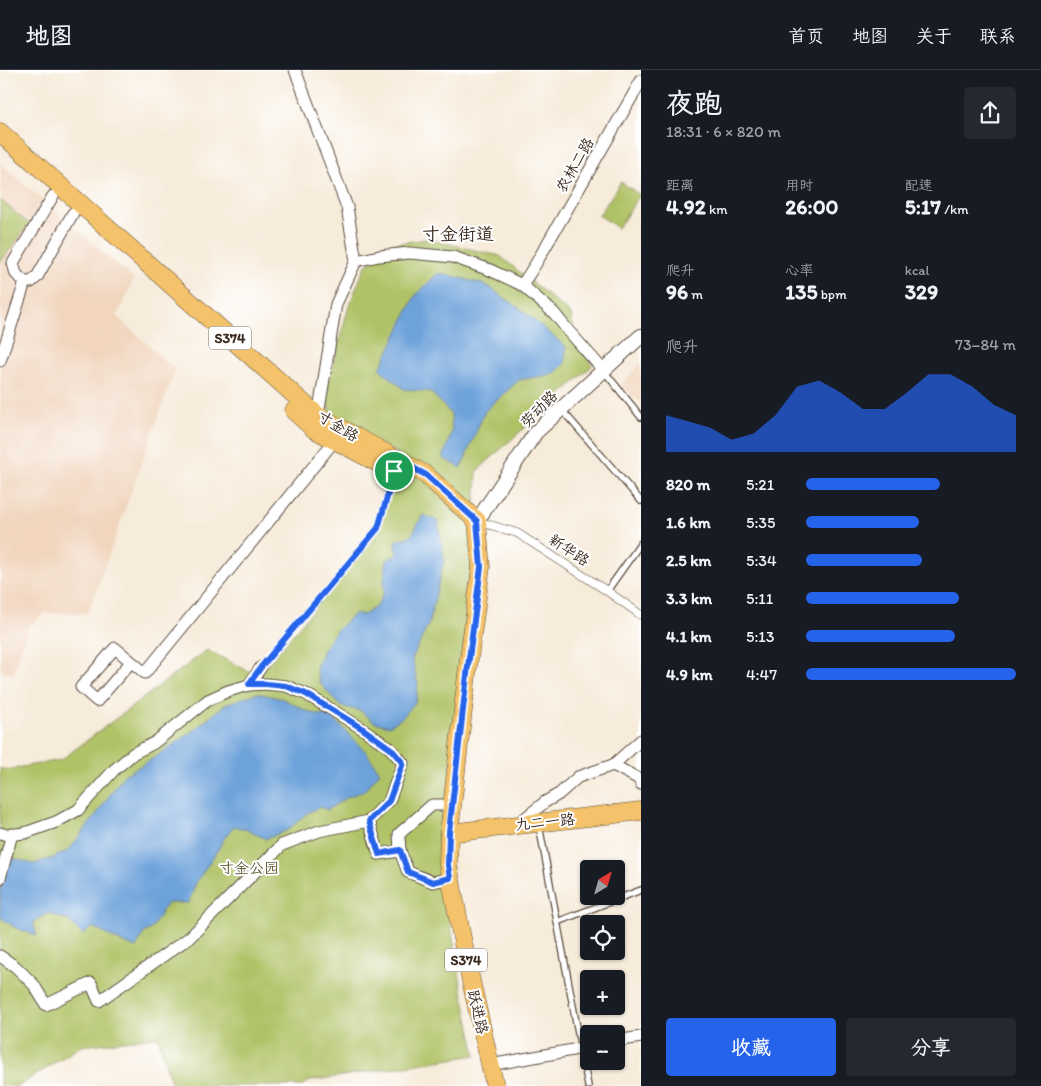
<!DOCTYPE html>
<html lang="zh">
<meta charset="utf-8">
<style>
body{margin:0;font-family:Itim,"LXGW WenKai TC",sans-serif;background:#242831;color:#f1f3f6;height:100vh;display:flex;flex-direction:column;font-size:19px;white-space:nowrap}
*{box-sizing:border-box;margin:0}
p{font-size:16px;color:#9ea1a6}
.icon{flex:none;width:28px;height:28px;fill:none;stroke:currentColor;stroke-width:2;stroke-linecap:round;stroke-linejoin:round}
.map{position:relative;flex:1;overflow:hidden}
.sheet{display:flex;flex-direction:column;background:#171b24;width:400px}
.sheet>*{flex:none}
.needle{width:32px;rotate:37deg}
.controls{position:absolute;left:580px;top:790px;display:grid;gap:10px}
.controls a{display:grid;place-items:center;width:45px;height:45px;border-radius:5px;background:#171b24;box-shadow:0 1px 4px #0004;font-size:25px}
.pin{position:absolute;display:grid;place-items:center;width:42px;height:42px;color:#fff;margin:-21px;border:2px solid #fff;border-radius:50%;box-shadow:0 1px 5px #0007}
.round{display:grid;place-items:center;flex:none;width:52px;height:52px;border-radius:5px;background:#242831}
.summary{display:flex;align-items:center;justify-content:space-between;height:85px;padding:0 25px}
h1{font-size:28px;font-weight:700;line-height:38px}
.metrics{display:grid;grid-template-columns:repeat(3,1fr);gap:8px;height:85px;padding:5px 25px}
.metrics div{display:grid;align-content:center}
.metrics b{font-size:21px;font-weight:700}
.metrics small{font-size:14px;font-weight:400}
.metrics p{font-size:14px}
.chart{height:140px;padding:10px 25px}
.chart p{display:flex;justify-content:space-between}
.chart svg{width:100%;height:90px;margin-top:5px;fill:#2563eb;opacity:.7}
.cta{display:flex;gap:10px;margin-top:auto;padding:10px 25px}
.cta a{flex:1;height:58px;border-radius:5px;background:#2563eb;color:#fff;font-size:20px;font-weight:700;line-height:58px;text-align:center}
.cta a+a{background:#242831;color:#f1f3f6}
ul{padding:0 25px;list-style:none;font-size:16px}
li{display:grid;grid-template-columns:80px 60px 1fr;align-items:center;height:38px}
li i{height:12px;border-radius:6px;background:#2563eb}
header{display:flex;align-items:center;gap:30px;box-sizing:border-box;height:70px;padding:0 25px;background:#171b24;border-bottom:1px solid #363941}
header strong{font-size:24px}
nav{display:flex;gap:28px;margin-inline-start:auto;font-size:18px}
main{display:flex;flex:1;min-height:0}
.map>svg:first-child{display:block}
.built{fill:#f1d5bd}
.park{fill:#b0c266;stroke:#767642}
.water{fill:#6da2da;stroke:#54667c}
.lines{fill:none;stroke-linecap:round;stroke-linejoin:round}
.service-casing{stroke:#57473a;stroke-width:8}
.pedestrian-casing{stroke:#57473a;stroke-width:9}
.minor-casing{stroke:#57473a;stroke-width:13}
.tertiary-casing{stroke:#57473a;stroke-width:16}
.primary-casing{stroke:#57473a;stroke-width:19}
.service{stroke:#fff;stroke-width:5.5}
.pedestrian{stroke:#fff;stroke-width:8}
.minor{stroke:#fff;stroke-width:11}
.tertiary{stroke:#fff;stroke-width:14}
.primary{stroke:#f3c26a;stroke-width:18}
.route-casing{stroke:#fff;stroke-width:10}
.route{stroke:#2563eb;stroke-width:6}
.labels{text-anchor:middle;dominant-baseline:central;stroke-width:4;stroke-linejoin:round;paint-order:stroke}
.shield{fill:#fff;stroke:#766a62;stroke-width:1}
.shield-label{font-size:14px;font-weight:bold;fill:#3b2a1e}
.street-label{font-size:15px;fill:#3b2a1e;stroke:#fff}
.park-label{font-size:15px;fill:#5e5834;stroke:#fff}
.quarter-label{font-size:18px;fill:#3b2a1e;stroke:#fff}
</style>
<header>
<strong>地图</strong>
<nav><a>首页</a><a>地图</a><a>关于</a><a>联系</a></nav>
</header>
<main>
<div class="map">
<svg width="641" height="1016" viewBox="0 0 641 1016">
<rect width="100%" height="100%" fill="#fff"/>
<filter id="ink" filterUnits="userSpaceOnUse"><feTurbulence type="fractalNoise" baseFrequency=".02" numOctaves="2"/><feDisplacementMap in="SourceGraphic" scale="10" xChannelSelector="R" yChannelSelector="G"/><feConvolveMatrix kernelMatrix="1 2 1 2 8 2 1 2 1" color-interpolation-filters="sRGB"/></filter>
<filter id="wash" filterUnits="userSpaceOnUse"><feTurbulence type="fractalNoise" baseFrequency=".0096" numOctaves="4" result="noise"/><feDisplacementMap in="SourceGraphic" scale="20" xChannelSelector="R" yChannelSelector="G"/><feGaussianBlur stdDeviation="1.12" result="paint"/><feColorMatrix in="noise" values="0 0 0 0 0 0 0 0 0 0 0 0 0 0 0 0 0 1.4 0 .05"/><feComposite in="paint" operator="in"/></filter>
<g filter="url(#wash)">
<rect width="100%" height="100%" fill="#f7ebd9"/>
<!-- built -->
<g class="built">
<path d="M0,93L134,209L117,246L175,300L88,543H44L28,557L13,605L0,600Z"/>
<path d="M641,292V333L621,316Z"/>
</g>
<!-- park -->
<g class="park">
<path d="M621,112L640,125L618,158L599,145Z"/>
<path d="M0,130L29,154L0,193Z"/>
<path d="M427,169L500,186L571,244L576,269L592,296L477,401L473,487L441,797L462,920L476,985L310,1011L301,1016H172L158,967L81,976L19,1016H0V698L5,700L61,690L207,580L258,606L380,460L397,383L335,351L325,329L336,281L349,236L365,196L393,174Z"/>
</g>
<!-- water -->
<g class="water">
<path d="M438,203L457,207L486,215L522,240L566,277L565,293L554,304L519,310L485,341L461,398L443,388L452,361L451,344L431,322L404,319L380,299L415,226Z"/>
<path d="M423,445L438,451L444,490L429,553L412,589L418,614L416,631L402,648L389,656L374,652L361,641L340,636L320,613L316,598L323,580L336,561L354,544L364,545L377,536L384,522V508L387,490L398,484L395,471L411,466Z"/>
<path d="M257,623L283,629L311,643L332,647L366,682L380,702L365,720L346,728L327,740L320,737L307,743L288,760L266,769L247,760L234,756L224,768L219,778L197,811L188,833H167L152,858L144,863L136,878L117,870L92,857L83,865L68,850L48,843L33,852L37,866L14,857L0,847V822L9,787L33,794L53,788L69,780L93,749L124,705L149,691L189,664L226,634Z"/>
</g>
</g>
<g filter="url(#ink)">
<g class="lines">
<!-- service casing -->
<g class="service-casing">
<g id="service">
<path d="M604,301L641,347"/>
<path d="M561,339L641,431"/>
<path d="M607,521L641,473"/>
<path d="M261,597L378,458L397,392"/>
<path d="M539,755L588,1016"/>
<path d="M557,852L641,820"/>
</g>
</g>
<!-- pedestrian casing -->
<g class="pedestrian-casing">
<path id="pedestrian" d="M477,451L517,463L607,521L641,545"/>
</g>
<!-- minor casing -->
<g class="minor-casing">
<g id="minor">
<path d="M295,0L347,137L356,191"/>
<path d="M25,212L16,204L13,193L53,126"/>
<path d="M25,212H31L37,207L73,143"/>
<path d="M522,215L535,195L641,11"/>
<path d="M0,291L25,212"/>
<path d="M318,346L336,234L356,191L379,186L410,183L453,187L490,200L522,215L554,243L566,258L604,301"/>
<path d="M131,592L97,631L81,617L115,578L145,603L335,370"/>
<path d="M249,615L266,614L286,616L306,624L363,659L391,679L403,693L389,731L369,751"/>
<path d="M613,695L641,670"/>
<path d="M519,753L545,732L559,724L578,707L613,695L639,709L641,714"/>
<path d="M0,763L7,765L25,763L56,752L78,740L114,700L134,683L154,673L208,630L228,621L249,615L261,597"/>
<path d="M400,781L408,802L433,812L450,808"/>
<path d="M0,808L12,764"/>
<path d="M0,886L16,897L34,915L46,935L91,913L99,931L190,867L282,775L319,761L369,751L379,784L400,781L399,764L432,735H452"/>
<path d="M616,971L641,967"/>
<path d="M490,995L589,977"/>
</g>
</g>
<!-- tertiary casing -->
<g class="tertiary-casing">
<path id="tertiary" d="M477,451L536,362L641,266"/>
</g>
<!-- primary casing -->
<g class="primary-casing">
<g id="primary">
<path d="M0,62L318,346L426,405L477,451"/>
<path d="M294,341L314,359L382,395"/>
<path d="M477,451L481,497L468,596L449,763L448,795L466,889L495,1016"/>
<path d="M449,763L641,741"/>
</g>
</g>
<!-- service -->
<use href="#service" class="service"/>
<!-- pedestrian -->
<use href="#pedestrian" class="pedestrian"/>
<!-- minor -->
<use href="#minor" class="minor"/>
<!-- tertiary -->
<use href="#tertiary" class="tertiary"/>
<!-- primary -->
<use href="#primary" class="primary"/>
</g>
</g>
<g class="lines" filter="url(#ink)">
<!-- route casing -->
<g class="route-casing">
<path id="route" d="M398,390L426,405L477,451L481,497L468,596L449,762L448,795L450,808L433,812L408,802L400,780L379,784L369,751L389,731L403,693L391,679L363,659L306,624L286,616L266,614H249L261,597L378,458Z"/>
</g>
<!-- route -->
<use href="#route" class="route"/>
</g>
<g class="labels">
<!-- shield labels -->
<g class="shield">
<rect x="209" y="256.5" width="42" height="23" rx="4"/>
<rect x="445" y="878.5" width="42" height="23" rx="4"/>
</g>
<g class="shield-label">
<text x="230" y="268">S374</text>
<text x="466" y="890">S374</text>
</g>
<!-- street labels -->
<g class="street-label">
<text transform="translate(575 95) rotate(-60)">农林二路</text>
<text transform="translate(539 339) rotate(-45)">劳动路</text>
<text transform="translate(338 356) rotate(31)">寸金路</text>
<text transform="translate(569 480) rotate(33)">新华路</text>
<text transform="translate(545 752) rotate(-6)">九二一路</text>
<text transform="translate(478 942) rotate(77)">跃进路</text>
</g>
<!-- park labels -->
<g class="park-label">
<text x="249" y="798">寸金公园</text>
</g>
<!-- quarter labels -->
<g class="quarter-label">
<text x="458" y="164">寸金街道</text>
</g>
</g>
</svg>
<div class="controls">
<a><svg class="needle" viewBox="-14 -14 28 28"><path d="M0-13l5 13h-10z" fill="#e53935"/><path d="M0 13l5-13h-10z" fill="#9ea1a6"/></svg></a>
<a><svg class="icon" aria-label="locate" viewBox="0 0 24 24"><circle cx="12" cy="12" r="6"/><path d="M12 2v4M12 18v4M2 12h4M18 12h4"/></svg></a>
<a>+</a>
<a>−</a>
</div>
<div class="pin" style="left:394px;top:401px;background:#1e9e55"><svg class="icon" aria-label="arrive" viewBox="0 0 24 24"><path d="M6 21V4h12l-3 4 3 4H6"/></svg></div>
</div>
<section class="sheet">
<div class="summary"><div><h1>夜跑</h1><p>18:31 · 6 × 820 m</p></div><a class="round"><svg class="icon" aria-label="share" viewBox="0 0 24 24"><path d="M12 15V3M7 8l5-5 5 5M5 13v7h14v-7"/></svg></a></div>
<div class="metrics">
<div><p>距离</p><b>4.92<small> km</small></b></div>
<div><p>用时</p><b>26:00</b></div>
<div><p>配速</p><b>5:17<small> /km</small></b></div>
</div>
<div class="metrics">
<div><p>爬升</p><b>96<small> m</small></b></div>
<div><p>心率</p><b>135<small> bpm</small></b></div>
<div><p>kcal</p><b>329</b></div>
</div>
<div class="chart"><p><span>爬升</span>73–84 m</p>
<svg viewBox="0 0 160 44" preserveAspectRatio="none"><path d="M0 44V26L10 29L20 32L30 38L40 35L50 26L60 12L70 9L80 15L90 23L100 23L110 15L120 6L130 6L140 12L150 21L160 26V44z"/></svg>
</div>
<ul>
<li><b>820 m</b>5:21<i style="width:64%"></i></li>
<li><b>1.6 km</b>5:35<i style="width:54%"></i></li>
<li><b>2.5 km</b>5:34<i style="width:55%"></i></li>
<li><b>3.3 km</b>5:11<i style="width:73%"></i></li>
<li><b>4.1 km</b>5:13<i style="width:71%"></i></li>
<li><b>4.9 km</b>4:47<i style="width:100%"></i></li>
</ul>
<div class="cta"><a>收藏</a><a>分享</a></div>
</section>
</main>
